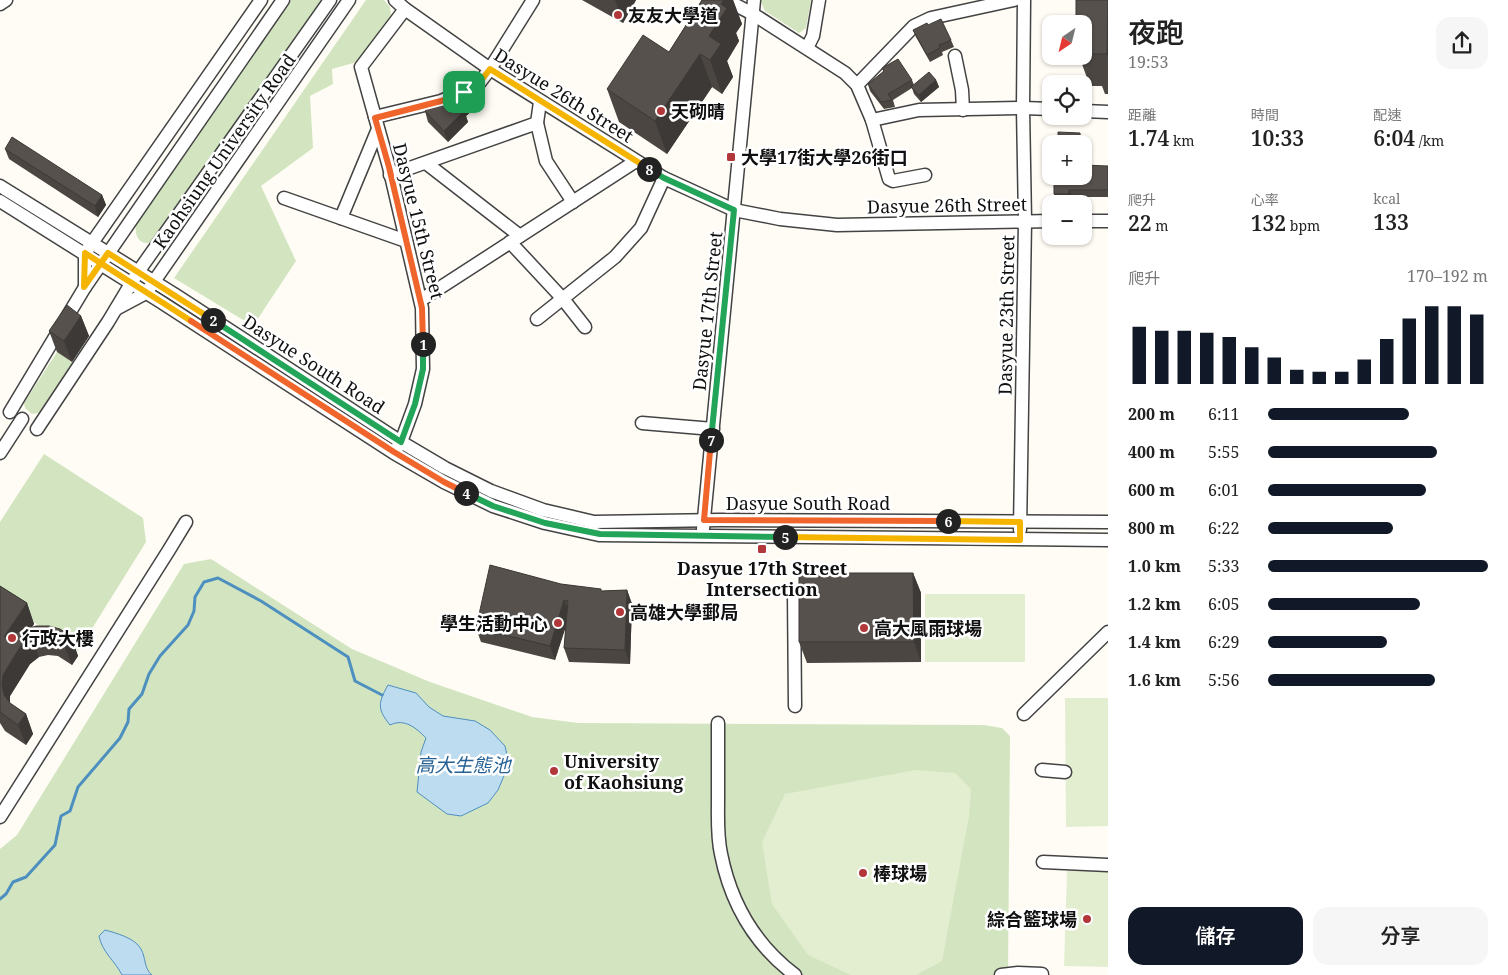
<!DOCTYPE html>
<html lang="zh-TW">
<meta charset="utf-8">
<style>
body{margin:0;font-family:"Noto Serif","Noto Sans TC",serif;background:#f6f6f6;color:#222;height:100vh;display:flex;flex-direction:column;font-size:19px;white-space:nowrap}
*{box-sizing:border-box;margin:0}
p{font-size:16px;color:#767676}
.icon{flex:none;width:28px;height:28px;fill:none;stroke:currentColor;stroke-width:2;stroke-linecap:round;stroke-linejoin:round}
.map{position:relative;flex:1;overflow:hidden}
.details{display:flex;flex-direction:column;background:#fff;width:400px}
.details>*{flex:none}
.needle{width:32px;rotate:215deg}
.tools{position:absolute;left:1042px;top:15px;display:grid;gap:10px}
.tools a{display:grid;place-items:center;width:50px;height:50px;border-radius:10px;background:#fff;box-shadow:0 1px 4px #0004;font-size:25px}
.pin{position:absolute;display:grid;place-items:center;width:42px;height:42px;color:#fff;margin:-21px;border-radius:10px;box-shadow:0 2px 8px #0006}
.km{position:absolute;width:25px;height:25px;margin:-12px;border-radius:50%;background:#222;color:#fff;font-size:14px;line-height:25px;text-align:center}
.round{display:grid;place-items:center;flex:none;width:52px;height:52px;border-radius:15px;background:#f6f6f6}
.summary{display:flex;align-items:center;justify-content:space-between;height:85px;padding:0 20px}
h1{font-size:28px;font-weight:600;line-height:38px}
.metrics{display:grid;grid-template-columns:repeat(3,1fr);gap:8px;height:85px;padding:5px 20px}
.metrics div{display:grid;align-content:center}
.metrics b{font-size:21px;font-weight:600}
.metrics small{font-size:14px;font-weight:400}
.metrics p{font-size:14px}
.chart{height:140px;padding:10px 20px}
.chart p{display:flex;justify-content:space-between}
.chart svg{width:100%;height:90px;margin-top:5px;stroke:#111827;stroke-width:6}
.action{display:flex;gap:10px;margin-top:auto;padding:10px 20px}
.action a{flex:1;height:58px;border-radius:15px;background:#111827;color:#fff;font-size:20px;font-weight:600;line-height:58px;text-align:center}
.action a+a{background:#f6f6f6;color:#222}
ul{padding:0 20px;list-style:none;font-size:16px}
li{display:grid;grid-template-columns:80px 60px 1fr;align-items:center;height:38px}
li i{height:12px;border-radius:6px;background:#111827}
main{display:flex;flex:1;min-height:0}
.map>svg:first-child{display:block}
.green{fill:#d3e5c0}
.pitch{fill:#e3eed1}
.water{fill:#bedcf0;stroke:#4d8fbf}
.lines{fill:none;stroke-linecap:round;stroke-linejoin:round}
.stream{stroke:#4d8fbf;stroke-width:3}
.minor-casing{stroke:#434343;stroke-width:15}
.minor{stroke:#fff;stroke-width:12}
.wall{fill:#4b4642}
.shaded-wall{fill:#3d3936}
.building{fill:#57514d;stroke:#3d3936}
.split-1-casing{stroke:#fff;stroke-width:10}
.split-2-casing{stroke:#fff;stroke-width:10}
.split-3-casing{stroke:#fff;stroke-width:10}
.split-4-casing{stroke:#fff;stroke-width:10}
.split-5-casing{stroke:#fff;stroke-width:10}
.split-6-casing{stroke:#fff;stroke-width:10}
.split-7-casing{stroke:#fff;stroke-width:10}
.split-8-casing{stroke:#fff;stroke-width:10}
.split-9-casing{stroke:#fff;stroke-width:10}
.split-1{stroke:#f0652b;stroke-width:6}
.split-2{stroke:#22a559;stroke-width:6}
.split-3{stroke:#f5b400;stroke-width:6}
.split-4{stroke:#f0652b;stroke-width:6}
.split-5{stroke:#22a559;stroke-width:6}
.split-6{stroke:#f5b400;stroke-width:6}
.split-7{stroke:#f0652b;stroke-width:6}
.split-8{stroke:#22a559;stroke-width:6}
.split-9{stroke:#f5b400;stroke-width:6}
.poi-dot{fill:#b1373a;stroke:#fff;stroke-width:2}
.labels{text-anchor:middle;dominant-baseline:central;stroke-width:5;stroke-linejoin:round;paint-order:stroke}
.poi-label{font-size:18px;font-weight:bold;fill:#101010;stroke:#fff;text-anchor:start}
.street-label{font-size:18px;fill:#101010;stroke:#fff}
.water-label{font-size:19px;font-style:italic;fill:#266295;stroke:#fff}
</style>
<main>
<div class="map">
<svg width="1108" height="975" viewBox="0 0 1108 975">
<rect width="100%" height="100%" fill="#fefcf4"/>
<!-- green -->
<g class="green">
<path d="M291,0H324L156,240C141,249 132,236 137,221Z"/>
<path d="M366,0H384L390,7L391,15L357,62L332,69L333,84L310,96L313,148L261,186L296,261L253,326L174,278Z"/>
<path d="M760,0H811L806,28L799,33L765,11Z"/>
<path d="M57,352L73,363L39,413L32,414L25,408L24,403Z"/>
<path d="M44,454L143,518L146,542L78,651L0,600V522Z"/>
<path d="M211,559L352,649L430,682L532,717L578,723L984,725L1002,728L1010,736L1008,975H0V849L17,835L184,564Z"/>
</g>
<!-- pitch -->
<g class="pitch">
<rect x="925" y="594" width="100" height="68"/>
<path d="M1065,698H1108V826L1066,827Z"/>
<path d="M916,770L955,773L971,789L969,816L942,961L916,975H851L808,955L772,904L762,842L785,794Z"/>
<path d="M1067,871H1108V967L1064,966Z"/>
</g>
<!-- water -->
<g class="water">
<path d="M388,685L416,693L429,707L443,716L475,721L490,730L505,746L509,764L498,790L488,803L461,816L447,814L417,792L421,752L426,738C416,728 405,718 390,725C377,709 378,703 388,685Z"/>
<path d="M105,930C116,933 135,938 141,949C146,958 144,969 152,975H122C115,961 102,952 99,936Z"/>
</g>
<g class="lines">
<!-- stream -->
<path class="stream" d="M0,899L6,894L13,882L26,877L55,845L61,816L70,811L78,787L120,738L128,722L129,709L142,694L149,674L160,656L188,625L194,611L195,597L204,582L218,578L261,601L348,657L355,681L382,695"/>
<!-- minor casing -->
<g class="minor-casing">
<g id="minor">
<path d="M395,0L405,9L490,69L664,178L734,210L780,219L837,225L1051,221"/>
<path d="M726,0L753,14L845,73L857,85L872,120L889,179L893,181L925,175"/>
<path d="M0,4L6,0"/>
<path d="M807,48L813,36L819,0"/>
<path d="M955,56L962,90L963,110"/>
<path d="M857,85L914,26L931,18L1014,0"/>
<path d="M540,102L537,123L546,161L573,202"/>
<path d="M1084,111L1108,112"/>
<path d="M375,117L441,101L477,86L490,69L533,0"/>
<path d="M872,120L919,110L1023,108L1051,109"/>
<path d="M426,163L520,236"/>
<path d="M390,175L537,123"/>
<path d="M0,186L174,294L401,442L445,468L491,491L543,510L594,522L720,520L1108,522"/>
<path d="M284,198L406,241"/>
<path d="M0,201L161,302L394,453L444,482L493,506L545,523L599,535L1108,540"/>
<path d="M341,218L378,129"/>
<path d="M1084,221H1108"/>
<path d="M510,242L563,299L585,327"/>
<path d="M85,287V253L261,0"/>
<path d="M421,300L636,161"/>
<path d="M116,309L146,293L349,0"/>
<path d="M537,319L615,257L641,228L664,178"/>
<path d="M10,412L85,287L283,0"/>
<path d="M642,423L713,429"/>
<path d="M37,429L108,322L138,272L330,0"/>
<path d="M397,448L401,442L415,404L423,369L422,308L389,167L361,67L405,9"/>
<path d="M0,453L22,419"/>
<path d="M703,529L754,0"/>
<path d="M1020,530L1025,221L1023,108L1024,0"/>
<path d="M794,593L795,706"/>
<path d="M1024,714L1108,632"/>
<path d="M718,723C718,749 718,774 718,800C718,818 717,836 721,854C731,904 754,944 795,975"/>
<path d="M1042,770L1065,772"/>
<path d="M0,817L169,550L186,522"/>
<path d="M1043,862L1108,865"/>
<path d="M1001,975L1018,973L1042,974"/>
</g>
</g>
<!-- minor -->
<use href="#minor" class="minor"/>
</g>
<!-- wall -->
<g class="wall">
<path d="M582,0H636L623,23Z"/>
<path d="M702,0H733L742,24L736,33L739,41L727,61L733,77L722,94L712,87L667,154L619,122L607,89L669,52Z"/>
<path d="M1108,0V94H1105L1102,86H1090L1079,56H1084V24Z"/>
<path d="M928,25L951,40L954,47L942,52L943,55L930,62L916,37L913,30Z"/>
<path d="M882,68L912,80L914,85L936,80L939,87L921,102L914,94L912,88L893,100L895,107L884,109L870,91L868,84L884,72Z"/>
<path d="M475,108L466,116L468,122L448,142L428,122L425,111Z"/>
<path d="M5,149L102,195L106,205L98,217L9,159Z"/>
<path d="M1108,166V197H1072V201H1057L1054,194Z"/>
<path d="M81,316L89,336L72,362L57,352L49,331Z"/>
<path d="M913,573L921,593V662L807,663L799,642Z"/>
<path d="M561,584L601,591L627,590L632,604L630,664L569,662L564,648L566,625L555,660L481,642L476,628Z"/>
<path d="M0,586L27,603L34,624L32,627L71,636L78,656L72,665L58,656L48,655L39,657L30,664L10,696V703L26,714L33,734L26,745L5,731L0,723Z"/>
</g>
<!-- shaded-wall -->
<g class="shaded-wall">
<path d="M615,0H636L623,23Z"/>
<path d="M724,0H733L742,24L736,33L739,41L727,61L733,77L722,94L710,60L709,36L721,4Z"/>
<path d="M1108,1V58L1107,54Z"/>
<path d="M700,54L712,87L667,154L655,121Z"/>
<path d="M936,80L939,87L921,102L919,95Z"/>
<path d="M471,97L475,108L466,116L468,122L448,142L444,131L461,107Z"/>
<path d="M1080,133L1082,140V144H1079Z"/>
<path d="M1069,190L1072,197V201L1069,194Z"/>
<path d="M102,195L106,205L98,217L95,206Z"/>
<path d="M81,316L89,336L72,362L64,341Z"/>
<path d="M913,573L921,593V662L914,642Z"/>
<path d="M627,590L632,604L630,664L625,650Z"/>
<path d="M564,600L570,614L555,660L550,646Z"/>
<path d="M27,603L34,624L12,658L4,637Z"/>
<path d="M71,636L78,656L72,665L64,645Z"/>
<path d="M32,637L39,657L30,664L10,696V706L4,695L2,685L3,675L22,644Z"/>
<path d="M26,714L33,734L26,745L18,725Z"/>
</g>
<!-- building -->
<g class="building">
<path d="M702,0H724L721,4L727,8L709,36L721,44L710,60L700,54L655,121L607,89L643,35L669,52Z"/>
<path d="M1076,0H1108L1107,54H1090L1091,46H1084V24H1076Z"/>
<path d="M941,19L951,40L939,45L940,48L927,55L913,30L927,23L928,25Z"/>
<path d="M898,59L912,80L888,94L892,100L881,102L868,84L884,71L882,68Z"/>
<path d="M929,72L936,80L919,95L911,87Z"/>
<path d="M462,89L471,97L461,107L464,111L444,131L425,111L437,99Z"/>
<path d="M1058,132L1080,133L1079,144H1058Z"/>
<path d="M12,137L102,195L95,206L5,149Z"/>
<path d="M1084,165L1108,166V190H1069V194H1054V176H1084Z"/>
<path d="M67,305L81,316L64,341L49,331Z"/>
<path d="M490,565L561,584L601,589V591L627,590L625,650L564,648L568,601L564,600L550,646L476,628Z"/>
<path d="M799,573H913L914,642H799Z"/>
<path d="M0,586L27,603L4,637L36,626H49L60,629L71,636L64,645L51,636L40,634L32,637L22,644L3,675L2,685L4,695L10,703L26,714L18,725L0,712Z"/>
</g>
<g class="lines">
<!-- split-1 casing -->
<g class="split-1-casing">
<path id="split-1" d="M423,344L422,308L389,167L375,118L441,101L464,92"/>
</g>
<!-- split-2 casing -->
<g class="split-2-casing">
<path id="split-2" d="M213,320L401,442L415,404L423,369V344"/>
</g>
<!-- split-3 casing -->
<g class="split-3-casing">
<path id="split-3" d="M191,321C156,298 120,276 85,253L84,287L108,253L213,320"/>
</g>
<!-- split-4 casing -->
<g class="split-4-casing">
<path id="split-4" d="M191,321L394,452L444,482L466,493"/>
</g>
<!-- split-5 casing -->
<g class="split-5-casing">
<path id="split-5" d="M466,493L493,506L545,523L600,534L785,537"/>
</g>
<!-- split-6 casing -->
<g class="split-6-casing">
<path id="split-6" d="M785,537L1020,540V522L948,521"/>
</g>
<!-- split-7 casing -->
<g class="split-7-casing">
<path id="split-7" d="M711,440L704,520L948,521"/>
</g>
<!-- split-8 casing -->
<g class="split-8-casing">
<path id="split-8" d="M649,169L664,178L734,210L711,440"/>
</g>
<!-- split-9 casing -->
<g class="split-9-casing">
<path id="split-9" d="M464,92L477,86L490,69L649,169"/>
</g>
<!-- split-1 -->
<use href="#split-1" class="split-1"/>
<!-- split-2 -->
<use href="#split-2" class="split-2"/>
<!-- split-3 -->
<use href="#split-3" class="split-3"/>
<!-- split-4 -->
<use href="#split-4" class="split-4"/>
<!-- split-5 -->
<use href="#split-5" class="split-5"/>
<!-- split-6 -->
<use href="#split-6" class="split-6"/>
<!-- split-7 -->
<use href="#split-7" class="split-7"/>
<!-- split-8 -->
<use href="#split-8" class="split-8"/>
<!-- split-9 -->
<use href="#split-9" class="split-9"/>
</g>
<!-- markers -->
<g class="poi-dot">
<circle cx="618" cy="15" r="5"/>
<circle cx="661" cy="111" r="5"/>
<rect x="726" y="152" width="10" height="10" rx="2.5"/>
<rect x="757" y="544" width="10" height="10" rx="2.5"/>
<circle cx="620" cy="612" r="5"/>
<circle cx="558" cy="623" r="5"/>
<circle cx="864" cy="628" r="5"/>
<circle cx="12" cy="638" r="5"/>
<circle cx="554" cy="771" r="5"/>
<circle cx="863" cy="873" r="5"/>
<circle cx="1087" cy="919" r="5"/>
</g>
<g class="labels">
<!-- poi labels -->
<g class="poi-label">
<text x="628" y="15">友友大學道</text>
<text x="671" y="111">天砌晴</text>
<text x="741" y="157">大學17街大學26街口</text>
<text x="762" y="568" text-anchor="middle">Dasyue 17th Street<tspan x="762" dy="21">Intersection</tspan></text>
<text x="630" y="612">高雄大學郵局</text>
<text x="548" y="623" text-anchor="end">學生活動中心</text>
<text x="874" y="628">高大風雨球場</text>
<text x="22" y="638">行政大樓</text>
<text x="564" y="761">University<tspan x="564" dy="21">of Kaohsiung</tspan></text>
<text x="873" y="873">棒球場</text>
<text x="1077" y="919" text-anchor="end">綜合籃球場</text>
</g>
<!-- street labels -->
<g class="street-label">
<text transform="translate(564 95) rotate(32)">Dasyue 26th Street</text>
<text transform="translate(224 151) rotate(-55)">Kaohsiung University Road</text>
<text transform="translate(947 205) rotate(-1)">Dasyue 26th Street</text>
<text transform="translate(419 221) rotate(76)">Dasyue 15th Street</text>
<text transform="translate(707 311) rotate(-84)">Dasyue 17th Street</text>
<text transform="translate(1006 315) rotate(-89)">Dasyue 23th Street</text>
<text transform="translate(314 364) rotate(33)">Dasyue South Road</text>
<text x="808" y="503">Dasyue South Road</text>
</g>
<!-- water labels -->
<g class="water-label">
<text x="463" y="765">高大生態池</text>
</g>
</g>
</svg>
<div class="tools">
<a><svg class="needle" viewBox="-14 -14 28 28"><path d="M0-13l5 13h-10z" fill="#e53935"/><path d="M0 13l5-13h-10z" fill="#767676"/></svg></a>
<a><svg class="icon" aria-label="locate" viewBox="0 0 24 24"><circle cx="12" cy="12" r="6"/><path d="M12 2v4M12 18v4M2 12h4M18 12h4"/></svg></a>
<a>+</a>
<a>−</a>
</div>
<div class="pin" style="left:464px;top:92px;background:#1e9e55"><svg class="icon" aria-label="arrive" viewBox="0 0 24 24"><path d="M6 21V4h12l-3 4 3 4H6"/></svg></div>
<b class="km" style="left:423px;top:344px">1</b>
<b class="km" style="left:213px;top:320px">2</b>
<b class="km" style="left:466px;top:493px">4</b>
<b class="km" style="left:785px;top:537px">5</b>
<b class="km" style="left:948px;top:521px">6</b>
<b class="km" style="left:711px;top:440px">7</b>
<b class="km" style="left:649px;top:169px">8</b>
</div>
<section class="details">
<div class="summary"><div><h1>夜跑</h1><p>19:53</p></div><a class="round"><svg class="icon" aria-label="share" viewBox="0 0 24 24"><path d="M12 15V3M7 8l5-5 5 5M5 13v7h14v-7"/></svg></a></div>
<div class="metrics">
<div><p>距離</p><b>1.74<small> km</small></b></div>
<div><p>時間</p><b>10:33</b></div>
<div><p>配速</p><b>6:04<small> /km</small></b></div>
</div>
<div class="metrics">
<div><p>爬升</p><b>22<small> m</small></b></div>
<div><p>心率</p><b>132<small> bpm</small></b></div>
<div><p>kcal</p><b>133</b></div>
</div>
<div class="chart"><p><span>爬升</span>170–192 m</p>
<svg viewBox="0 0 160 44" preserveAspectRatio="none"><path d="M5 44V16M15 44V18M25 44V18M35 44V19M45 44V21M55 44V26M65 44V31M75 44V37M85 44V38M95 44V38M105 44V32M115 44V22M125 44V12M135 44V6M145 44V6M155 44V10"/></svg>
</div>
<ul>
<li><b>200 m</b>6:11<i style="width:64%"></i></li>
<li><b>400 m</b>5:55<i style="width:77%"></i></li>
<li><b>600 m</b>6:01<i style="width:72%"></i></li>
<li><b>800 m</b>6:22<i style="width:57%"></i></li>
<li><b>1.0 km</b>5:33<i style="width:100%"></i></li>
<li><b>1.2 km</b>6:05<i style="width:69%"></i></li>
<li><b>1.4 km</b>6:29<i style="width:54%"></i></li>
<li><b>1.6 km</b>5:56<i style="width:76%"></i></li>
</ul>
<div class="action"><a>儲存</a><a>分享</a></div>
</section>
</main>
